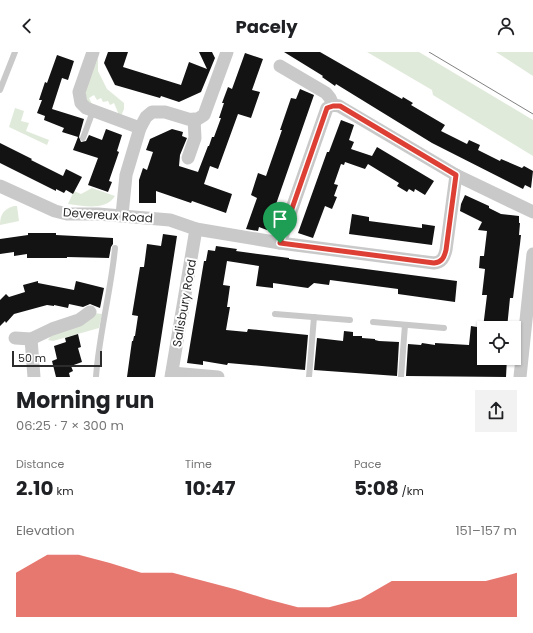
<!DOCTYPE html>
<meta charset="utf-8">
<style>
body{margin:0;font-family:Poppins,sans-serif;background:#f2f2f2;color:#202124;height:100vh;display:flex;flex-direction:column;font-size:15px;white-space:nowrap}
*{box-sizing:border-box;margin:0}
p{font-size:13px;color:#757577}
.icon{flex:none;width:22px;height:22px;fill:none;stroke:currentColor;stroke-width:2;stroke-linecap:round;stroke-linejoin:round}
.map{position:relative;height:325px;overflow:hidden}
.side{display:flex;flex-direction:column;background:#fff;flex:1}
.side>*{flex:none}
.buttons{position:absolute;left:477px;top:269px;display:grid;gap:8px}
.buttons a{display:grid;place-items:center;width:44px;height:44px;border-radius:0px;background:#fff;box-shadow:0 1px 3px #0004;font-size:20px}
.scale{position:absolute;left:12px;bottom:10px;width:90px;box-sizing:border-box;padding-left:4px;border:2px solid #2c2c2c;border-top:0;font-size:11px;line-height:14px;white-space:nowrap;color:#2c2c2c;-webkit-text-stroke:3px #fff;paint-order:stroke}
.pin{position:absolute;display:grid;place-items:center;width:34px;height:34px;color:#fff;margin:-41px -17px;border-radius:50% 50% 50% 0;rotate:-45deg;box-shadow:0 0 4px #0007}
.pin .icon{rotate:45deg}
.round{display:grid;place-items:center;flex:none;width:42px;height:42px;border-radius:0px;background:#f2f2f2}
.head{display:flex;align-items:center;justify-content:space-between;height:68px;padding:0 16px}
h1{font-size:22px;font-weight:700;line-height:30px}
.figures{display:grid;grid-template-columns:repeat(3,1fr);gap:6px;height:68px;padding:4px 16px}
.figures div{display:grid;align-content:center}
.figures b{font-size:20px;font-weight:700}
.figures small{font-size:11px;font-weight:400}
.figures p{font-size:11px}
.chart{height:112px;padding:8px 16px}
.chart p{display:flex;justify-content:space-between}
.chart svg{width:100%;height:72px;margin-top:4px;fill:#dd3f35;opacity:.7}
header{display:flex;justify-content:space-between;align-items:center;height:52px;padding:0 16px;background:#fff;font-size:18px;font-weight:700}
.map>svg:first-child{display:block}
.green{fill:#e0eada}
.building{fill:#131313}
.lines{fill:none;stroke-linecap:round;stroke-linejoin:round}
.service{stroke:#c9c9c9;stroke-width:6}
.minor{stroke:#c9c9c9;stroke-width:13}
.tram{stroke:#818181;stroke-width:1}
.route-casing{stroke:#fff;stroke-width:8}
.route{stroke:#dd3f35;stroke-width:5}
.labels{text-anchor:middle;dominant-baseline:central;stroke-width:4;stroke-linejoin:round;paint-order:stroke}
.street-label{font-size:12px;fill:#2c2c2c;stroke:#fff}
</style>
<header><svg class="icon" aria-label="back" viewBox="0 0 24 24"><path d="M15 5l-7 7 7 7"/></svg>Pacely<svg class="icon" aria-label="person" viewBox="0 0 24 24"><circle cx="12" cy="8" r="4"/><path d="M4 21q1-7 8-7t8 7"/></svg></header>
<div class="map">
<svg width="533" height="325" viewBox="0 0 533 325">
<rect width="100%" height="100%" fill="#fff"/>
<!-- green -->
<g class="green">
<path d="M367,0H419L533,68V104L433,43L432,38Z"/>
<path d="M496,0H533V24Z"/>
<path d="M98,6V19L107,37L124,51V57L121,64L119,63L114,51L110,53L108,49L103,50L101,46L97,48L94,43L89,46L93,54L87,49L85,39Z"/>
<path d="M15,56L24,59L21,69L29,71L26,79L49,88L47,93L9,75Z"/>
<path d="M92,136L115,144C106,159 83,154 68,152L74,139L81,142Z"/>
<path d="M14,154H17L19,169L0,173C0,162 4,157 14,154Z"/>
<path d="M94,261L102,262L99,276L53,289L48,288L51,284Z"/>
</g>
<!-- building -->
<g class="building">
<path d="M108,0H128L123,15L181,33L189,10L207,17L199,0H212L215,6L201,40L179,50L161,44L160,46L115,33L104,11Z"/>
<path d="M284,0H320L402,47L403,45L413,51L411,53L445,73L441,79L467,92L469,88L480,93L478,98L500,109L501,107L522,116L524,114L533,119L531,136L525,133L523,137L432,91L336,32L335,34L322,25L323,24Z"/>
<path d="M245,1L263,7L252,38L260,40L251,66L238,62L218,117L210,114L204,132L232,142L226,161L192,149L191,151L156,139V151H139V128L143,116L147,118L153,100L146,98L150,87L172,77L183,80L182,84L187,86L180,103L179,114L198,120L208,94H209L212,85H214L221,66H219L224,51H222L228,35L232,37Z"/>
<path d="M57,3L74,9L68,28L62,26L52,57L84,67L79,85L81,90L86,89L89,83L102,88L106,77L122,83L117,99L119,100L109,129L112,130L108,140L88,133L98,106L73,98L78,85L62,80L64,76L44,68L45,64L37,61L42,48H39L45,30L47,31Z"/>
<path d="M300,37L314,43L267,178L259,175L258,179L246,177L257,146L251,143L258,121L266,124L282,78H280L291,46L296,47Z"/>
<path d="M341,68L354,73L349,88L354,90L351,97L372,104L377,95L434,129L425,143L415,137L414,140L409,137L407,140L397,134L399,131L368,112L365,117L345,110L344,113L341,112L334,132L338,133L334,144L337,145L332,157L325,154L313,186L298,181L327,100H329Z"/>
<path d="M0,91L32,107L31,108L63,124L66,117L82,125L73,142L66,138L64,141L56,137V139L0,111Z"/>
<path d="M465,143L489,154V156L501,162L519,164V171H520L519,183H521L520,192L513,246H510L507,276H484V306H507L506,325L406,324L408,292L421,293L422,291L435,293V291L469,293L471,274L483,276L487,243H482L485,217L479,216L480,204H484L487,179L478,178L482,170L460,159L461,152Z"/>
<path d="M352,162L369,165V169L422,176V172L435,174L432,193L349,182Z"/>
<path d="M28,181H56V183L113,186V192L111,195L109,206L67,205V206H27V202L14,204V200L0,202V187L28,183Z"/>
<path d="M163,182L177,184L155,325H127L132,289H133L134,284H135L138,264L132,263L140,215H144L147,192L161,194Z"/>
<path d="M216,194L237,197L236,199L289,206V207L457,229L455,250L398,242V237L330,228L329,233L314,231L308,236L273,231V236L256,234L259,214L227,209L223,233L230,234L227,255H230L226,278L247,280L248,277L308,283L305,318L228,311L227,313L203,309V313L187,311L204,209H206L208,198L215,199Z"/>
<path d="M38,229V231L74,238L76,229L104,236L100,256L90,252L83,255L69,252L68,256L54,253V254L47,253L14,262L6,271L5,269L0,274V248L6,242L9,245L25,240L23,233Z"/>
<path d="M344,279L353,280V284H362V286L375,287V288L379,289L399,290L397,324L314,318L317,286L343,289Z"/>
<path d="M78,282L81,295L78,296L82,310L71,314L73,319L69,321L70,325H56L52,309L57,307L54,294L66,290L65,286Z"/>
</g>
<g class="lines">
<!-- service -->
<g class="service">
<path d="M0,38L15,0"/>
<path d="M83,86L93,59"/>
<path d="M275,262L350,268"/>
<path d="M373,270L444,276"/>
<path d="M96,325C99,282 111,239 115,196"/>
<path d="M309,325L314,265"/>
<path d="M401,325L405,273"/>
</g>
<!-- minor -->
<g class="minor">
<path d="M93,0L79,40L81,51L86,56L140,76"/>
<path d="M280,14L326,41L330,46L333,53"/>
<path d="M188,106L195,86L194,67"/>
<path d="M0,134L55,159L67,162H98L170,168L196,177L280,191L434,211C442,210 444,206 446,198L456,123"/>
<path d="M122,163L126,123L140,76L146,65L152,60H165L188,67L196,68L204,63L227,0"/>
<path d="M280,191L327,56L333,53L339,54L456,123L533,160"/>
<path d="M15,286L31,287L52,277L79,268L90,260"/>
<path d="M31,287L34,325"/>
<path d="M172,321L218,325"/>
<path d="M171,325L196,177"/>
<path d="M520,325L533,202"/>
</g>
<!-- tram -->
<path class="tram" d="M429,0L533,62"/>
</g>
<g class="lines">
<!-- route casing -->
<g class="route-casing">
<path id="route" d="M333,54H340L456,123L446,198C444,206 442,210 434,211L280,191L327,56Z"/>
</g>
<!-- route -->
<use href="#route" class="route"/>
</g>
<g class="labels">
<!-- street labels -->
<g class="street-label">
<text transform="translate(108 163) rotate(4)">Devereux Road</text>
<text transform="translate(184 251) rotate(-80)">Salisbury Road</text>
</g>
</g>
</svg>
<div class="buttons">
<a><svg class="icon" aria-label="locate" viewBox="0 0 24 24"><circle cx="12" cy="12" r="6"/><path d="M12 2v4M12 18v4M2 12h4M18 12h4"/></svg></a>
</div>
<div class="scale">50 m</div>
<div class="pin" style="left:280px;top:191px;background:#1e9e55"><svg class="icon" aria-label="arrive" viewBox="0 0 24 24"><path d="M6 21V4h12l-3 4 3 4H6"/></svg></div>
</div>
<section class="side">
<div class="head"><div><h1>Morning run</h1><p>06:25 · 7 × 300 m</p></div><a class="round"><svg class="icon" aria-label="share" viewBox="0 0 24 24"><path d="M12 15V3M7 8l5-5 5 5M5 13v7h14v-7"/></svg></a></div>
<div class="figures">
<div><p>Distance</p><b>2.10<small> km</small></b></div>
<div><p>Time</p><b>10:47</b></div>
<div><p>Pace</p><b>5:08<small> /km</small></b></div>
</div>
<div class="chart"><p><span>Elevation</span>151–157 m</p>
<svg viewBox="0 0 160 44" preserveAspectRatio="none"><path d="M0 44V17L10 6L20 6L30 11L40 17L50 17L60 22L70 27L80 33L90 38L100 38L110 33L120 22L130 22L140 22L150 22L160 17V44z"/></svg>
</div>
</section>
